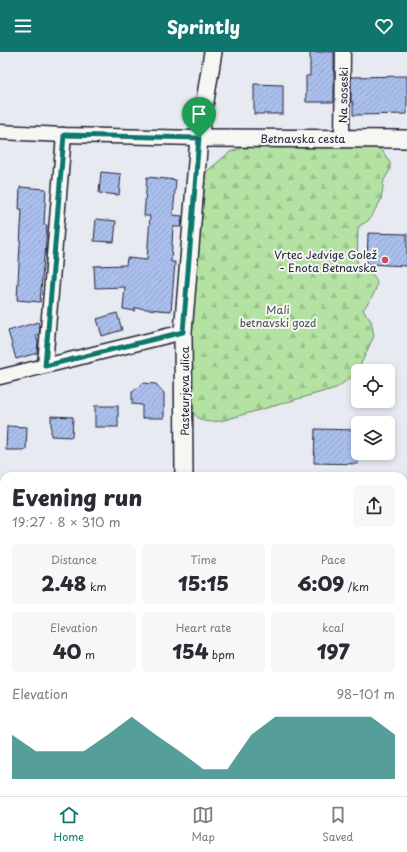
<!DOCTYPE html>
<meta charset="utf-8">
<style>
body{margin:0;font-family:"Playpen Sans",sans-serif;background:#f7f7f7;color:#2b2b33;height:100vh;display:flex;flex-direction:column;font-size:15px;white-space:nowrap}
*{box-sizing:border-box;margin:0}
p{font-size:13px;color:#7c7c81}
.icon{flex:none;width:22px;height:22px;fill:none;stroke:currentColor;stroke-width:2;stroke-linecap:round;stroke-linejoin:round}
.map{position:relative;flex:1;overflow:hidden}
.details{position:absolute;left:0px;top:420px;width:407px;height:324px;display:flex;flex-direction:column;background:#fff;border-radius:12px 12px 0 0;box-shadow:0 2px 6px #0003}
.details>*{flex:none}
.controls{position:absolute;left:351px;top:312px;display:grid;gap:8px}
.controls a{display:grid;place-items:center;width:44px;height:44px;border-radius:6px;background:#fff;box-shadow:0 2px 6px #0003;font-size:20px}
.pin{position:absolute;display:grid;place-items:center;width:34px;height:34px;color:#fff;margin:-41px -17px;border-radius:50% 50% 50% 0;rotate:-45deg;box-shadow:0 0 4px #0007}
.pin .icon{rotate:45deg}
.round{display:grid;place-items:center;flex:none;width:42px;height:42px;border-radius:6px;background:#f7f7f7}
.overview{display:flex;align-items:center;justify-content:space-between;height:68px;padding:0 12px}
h1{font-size:22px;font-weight:800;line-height:30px}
.metrics{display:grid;grid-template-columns:repeat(3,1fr);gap:6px;height:68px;padding:4px 12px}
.metrics div{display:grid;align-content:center;border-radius:6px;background:#f7f7f7;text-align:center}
.metrics b{font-size:20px;font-weight:800}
.metrics small{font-size:11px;font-weight:400}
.metrics p{font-size:11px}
.chart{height:112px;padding:8px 12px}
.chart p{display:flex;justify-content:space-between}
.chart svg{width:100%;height:72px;margin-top:4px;fill:#0f766e;opacity:.7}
header{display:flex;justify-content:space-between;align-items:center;height:52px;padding:0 12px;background:#0f766e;color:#fff;font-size:18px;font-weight:800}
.tab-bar{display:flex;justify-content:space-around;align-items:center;height:56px;border-top:1px solid #e1e1e2;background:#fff;font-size:11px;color:#7c7c81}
.tab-bar a{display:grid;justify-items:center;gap:2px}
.tab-bar .selected{color:#0f766e}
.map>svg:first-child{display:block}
.grass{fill:url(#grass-dots);stroke:#6a826e}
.forest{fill:url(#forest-firs);stroke:#6a826e}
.building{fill:url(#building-hatch);stroke:#22223b}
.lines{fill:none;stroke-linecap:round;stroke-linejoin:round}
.minor-casing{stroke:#22223b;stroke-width:17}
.tertiary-casing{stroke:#22223b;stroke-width:20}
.minor{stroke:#f6f6f2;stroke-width:14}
.tertiary{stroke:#f6f6f2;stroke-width:17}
.route-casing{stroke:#fff;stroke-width:8}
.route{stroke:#0f766e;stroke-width:5}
.poi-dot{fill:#d1495b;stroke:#f6f6f2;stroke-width:1.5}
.labels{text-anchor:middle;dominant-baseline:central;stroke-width:4;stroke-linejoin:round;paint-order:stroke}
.street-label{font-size:11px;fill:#22223b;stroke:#f6f6f2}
.poi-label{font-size:11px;fill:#22223b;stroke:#f6f6f2;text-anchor:end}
.park-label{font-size:11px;fill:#465255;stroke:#f6f6f2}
</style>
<header><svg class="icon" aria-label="menu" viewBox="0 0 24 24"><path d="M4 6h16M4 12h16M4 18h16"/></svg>Sprintly<svg class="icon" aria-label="heart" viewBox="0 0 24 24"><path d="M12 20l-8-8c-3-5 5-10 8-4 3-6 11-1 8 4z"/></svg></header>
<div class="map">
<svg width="407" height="744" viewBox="0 0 407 744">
<defs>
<pattern id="grass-dots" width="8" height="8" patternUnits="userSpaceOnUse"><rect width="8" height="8" fill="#b3e2a2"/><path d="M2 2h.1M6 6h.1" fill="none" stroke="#9ac28c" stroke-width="1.8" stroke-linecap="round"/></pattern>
<pattern id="forest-firs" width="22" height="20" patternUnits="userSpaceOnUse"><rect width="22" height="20" fill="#b3e2a2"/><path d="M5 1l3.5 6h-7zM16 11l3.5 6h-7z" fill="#9ac28c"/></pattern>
<pattern id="building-hatch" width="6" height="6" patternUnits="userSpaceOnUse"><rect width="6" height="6" fill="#aabfed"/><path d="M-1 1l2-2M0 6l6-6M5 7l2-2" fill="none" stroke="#92a4cc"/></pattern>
</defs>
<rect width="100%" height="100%" fill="#e7ebf1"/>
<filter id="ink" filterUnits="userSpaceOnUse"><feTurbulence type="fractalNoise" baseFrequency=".025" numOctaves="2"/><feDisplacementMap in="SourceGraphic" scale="8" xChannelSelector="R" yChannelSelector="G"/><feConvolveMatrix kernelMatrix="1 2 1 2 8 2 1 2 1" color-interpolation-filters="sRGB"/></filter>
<g filter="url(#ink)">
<!-- grass -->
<path class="grass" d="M0,505L4,506V522H0Z"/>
<!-- forest -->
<g class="forest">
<path d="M275,94H372L382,98L390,111V118L384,128L381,148L369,168L358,175L357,218C361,219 366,219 370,221C386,230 369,249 363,258L371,269L374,284L356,322L336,336L221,369C206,370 202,372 192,359L190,280L206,120L230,100L242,96Z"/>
<path d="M0,522H4V740H403L401,744H0Z"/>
<path d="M403,525L407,526V728L403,739Z"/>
</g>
<!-- building -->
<g class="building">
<path d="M310,0H334V50H306V24H310Z"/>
<path d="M407,24V62L353,63V50H351V25Z"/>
<path d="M254,32L283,33V62H254Z"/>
<path d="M101,120L121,122L119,143L99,141Z"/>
<path d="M147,125L176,128L173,163L182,164L181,175H173L171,210H175L171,259L135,256V259L123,257L125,235L95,236L94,214L126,213L127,206L147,208L150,164H144Z"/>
<path d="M20,135L46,137L44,173H47L45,204H44L40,250L17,248L22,157H19Z"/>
<path d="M96,167L116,169L114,190L94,189Z"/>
<path d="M368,181L407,182V214L367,212Z"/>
<path d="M117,261L122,278L102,284L97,267Z"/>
<path d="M38,270L40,276L39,283H36L38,290L37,301L16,307L8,279Z"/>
<path d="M143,331L156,332L164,341V366H142V353L132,352V340Z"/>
<rect x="95" y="354" width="23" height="21"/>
<path d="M51,364L73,365L72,385L51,384Z"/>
<path d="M7,374L27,375L26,398H6Z"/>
<path d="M315,377L358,378V412L314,411Z"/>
</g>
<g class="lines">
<!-- minor casing -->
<g class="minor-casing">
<g id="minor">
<path d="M0,80L64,83L199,86"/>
<path d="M342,87L343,0"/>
<path d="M45,313L64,83"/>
<path d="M0,325L183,280"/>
</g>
</g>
<!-- tertiary casing -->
<g class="tertiary-casing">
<g id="tertiary">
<path d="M199,86L407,87"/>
<path d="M184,424L183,280L199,86L213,0"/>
<path d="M0,496H4"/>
<path d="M403,507H407"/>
</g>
</g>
<!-- minor -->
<use href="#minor" class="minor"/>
<!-- tertiary -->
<use href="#tertiary" class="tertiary"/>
</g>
</g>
<g class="lines" filter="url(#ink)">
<!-- route casing -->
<g class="route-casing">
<path id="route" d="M64,83L199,86L183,280L45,314Z"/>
</g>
<!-- route -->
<use href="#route" class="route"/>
</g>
<!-- markers -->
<circle class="poi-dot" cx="385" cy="208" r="4"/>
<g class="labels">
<!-- street labels -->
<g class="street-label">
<text transform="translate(343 43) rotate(-89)">Na soseski</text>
<text x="303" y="86">Betnavska cesta</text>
<text transform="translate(184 339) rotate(-90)">Pasteurjeva ulica</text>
</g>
<!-- poi labels -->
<g class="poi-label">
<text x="377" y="202">Vrtec Jedvige Golež<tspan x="377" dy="13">- Enota Betnavska</tspan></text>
</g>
<!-- park labels -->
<g class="park-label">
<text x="278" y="257">Mali<tspan x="278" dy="13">betnavski gozd</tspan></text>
</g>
</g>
</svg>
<div class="controls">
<a><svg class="icon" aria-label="locate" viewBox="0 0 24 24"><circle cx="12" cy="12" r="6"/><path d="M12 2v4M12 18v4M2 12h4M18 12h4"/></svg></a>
<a><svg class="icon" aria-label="layers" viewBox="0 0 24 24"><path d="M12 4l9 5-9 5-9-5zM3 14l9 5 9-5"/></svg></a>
</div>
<div class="pin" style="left:199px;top:86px;background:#1e9e55"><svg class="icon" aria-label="arrive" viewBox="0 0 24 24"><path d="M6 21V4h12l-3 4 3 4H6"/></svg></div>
<section class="details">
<div class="overview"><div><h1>Evening run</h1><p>19:27 · 8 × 310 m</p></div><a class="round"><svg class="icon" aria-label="share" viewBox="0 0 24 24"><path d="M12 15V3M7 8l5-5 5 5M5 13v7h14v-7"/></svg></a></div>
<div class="metrics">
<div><p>Distance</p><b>2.48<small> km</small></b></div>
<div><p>Time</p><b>15:15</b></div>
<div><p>Pace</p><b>6:09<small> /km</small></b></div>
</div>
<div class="metrics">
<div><p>Elevation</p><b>40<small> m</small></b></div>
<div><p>Heart rate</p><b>154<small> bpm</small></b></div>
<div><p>kcal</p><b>197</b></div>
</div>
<div class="chart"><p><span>Elevation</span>98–101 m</p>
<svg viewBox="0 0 160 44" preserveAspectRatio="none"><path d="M0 44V17L10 27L20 27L30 27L40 17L50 6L60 17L70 27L80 38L90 38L100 17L110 6L120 6L130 6L140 6L150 6L160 17V44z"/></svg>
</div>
</section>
</div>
<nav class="tab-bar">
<a class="selected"><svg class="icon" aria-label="home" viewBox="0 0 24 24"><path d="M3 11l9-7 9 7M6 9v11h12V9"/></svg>Home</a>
<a><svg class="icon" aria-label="map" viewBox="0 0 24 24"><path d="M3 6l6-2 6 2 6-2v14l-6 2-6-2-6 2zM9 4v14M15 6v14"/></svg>Map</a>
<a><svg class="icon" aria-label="saved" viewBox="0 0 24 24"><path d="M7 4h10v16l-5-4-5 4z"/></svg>Saved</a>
</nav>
